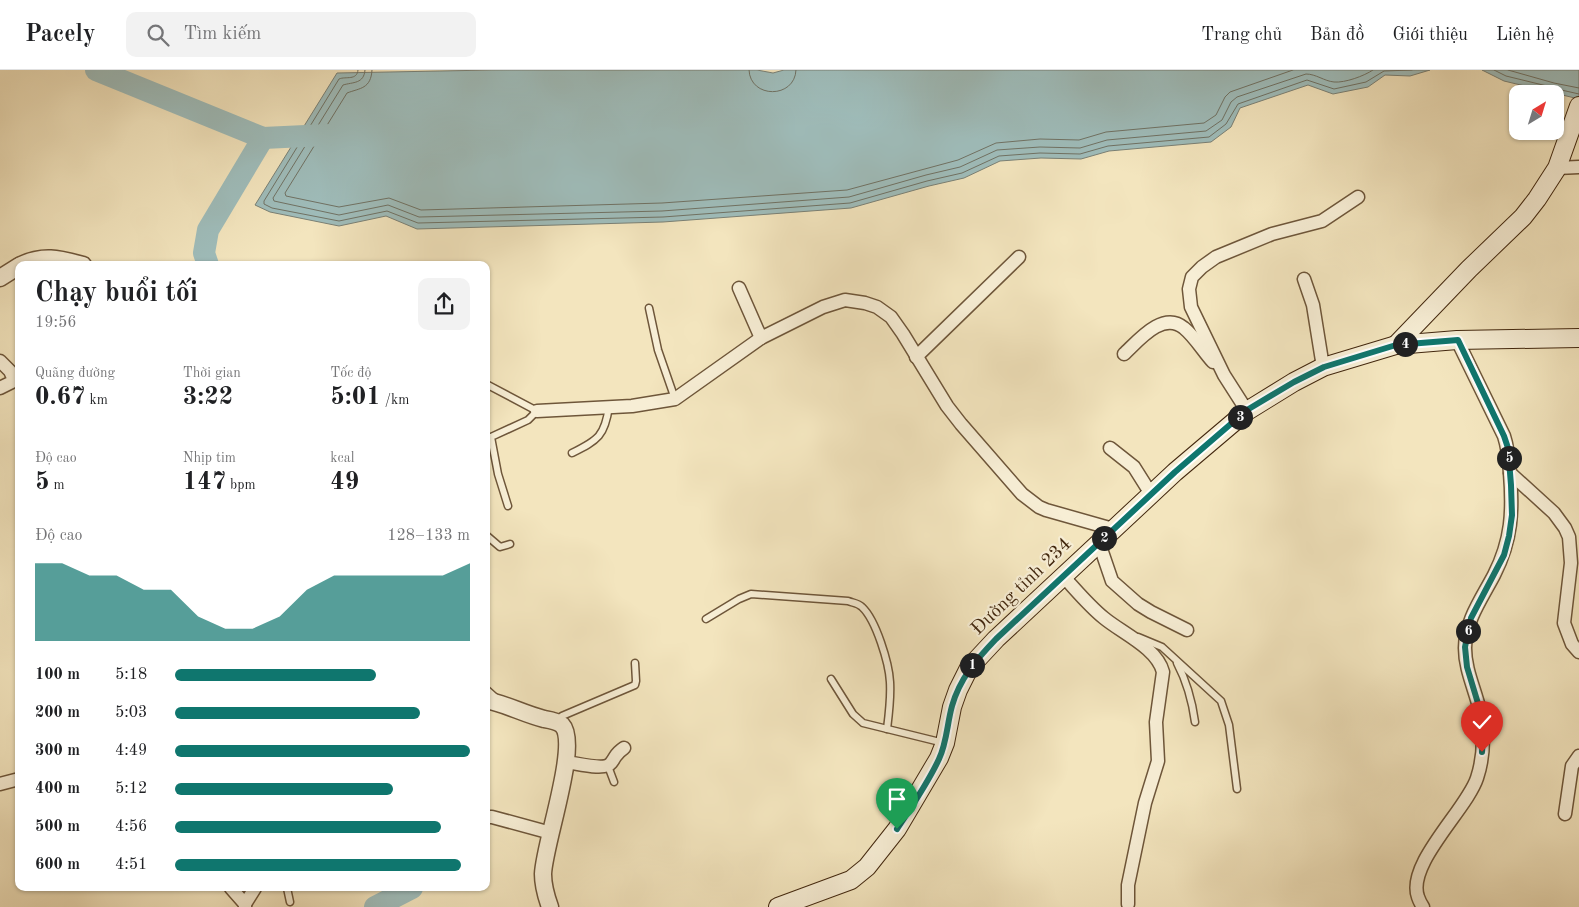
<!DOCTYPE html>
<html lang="vi">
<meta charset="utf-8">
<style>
body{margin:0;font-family:"Old Standard TT",serif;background:#f2f2f2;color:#202124;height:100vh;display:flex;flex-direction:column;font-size:19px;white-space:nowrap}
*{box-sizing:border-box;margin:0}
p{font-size:16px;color:#757577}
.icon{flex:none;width:28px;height:28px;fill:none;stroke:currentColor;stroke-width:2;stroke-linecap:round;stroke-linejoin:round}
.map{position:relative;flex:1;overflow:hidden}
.drawer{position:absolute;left:15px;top:191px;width:475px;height:630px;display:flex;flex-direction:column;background:#fff;border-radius:10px;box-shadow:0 1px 4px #0004}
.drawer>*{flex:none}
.needle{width:32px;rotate:38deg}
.buttons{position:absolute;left:1509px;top:15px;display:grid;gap:10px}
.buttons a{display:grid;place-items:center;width:55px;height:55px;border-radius:10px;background:#fff;box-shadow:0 1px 4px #0004;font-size:25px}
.pin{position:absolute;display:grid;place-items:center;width:42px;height:42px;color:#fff;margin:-51px -21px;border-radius:50% 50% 50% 0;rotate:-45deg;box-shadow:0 0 5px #0007}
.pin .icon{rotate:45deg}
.km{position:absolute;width:25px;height:25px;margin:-12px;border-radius:50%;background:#222;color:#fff;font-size:14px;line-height:25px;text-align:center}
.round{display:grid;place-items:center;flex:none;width:52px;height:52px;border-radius:10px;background:#f2f2f2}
.summary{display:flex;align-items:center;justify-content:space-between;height:85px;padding:0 20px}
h1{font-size:28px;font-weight:800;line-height:38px}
.figures{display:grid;grid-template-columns:repeat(3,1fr);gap:8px;height:85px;padding:5px 20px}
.figures div{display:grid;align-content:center}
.figures b{font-size:25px;font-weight:800}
.figures small{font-size:14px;font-weight:400}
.figures p{font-size:14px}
.chart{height:140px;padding:10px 20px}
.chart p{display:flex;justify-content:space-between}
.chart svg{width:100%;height:90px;margin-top:5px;fill:#0f766e;opacity:.7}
ul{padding:0 20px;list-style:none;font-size:16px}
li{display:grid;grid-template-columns:80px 60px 1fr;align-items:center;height:38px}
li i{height:12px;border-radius:6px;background:#0f766e}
header{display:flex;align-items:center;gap:30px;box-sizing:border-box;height:70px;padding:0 25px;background:#fff;border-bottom:1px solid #e0e0e0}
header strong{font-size:24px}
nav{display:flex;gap:28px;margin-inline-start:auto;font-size:18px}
.search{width:350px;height:45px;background:#f2f2f2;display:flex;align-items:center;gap:12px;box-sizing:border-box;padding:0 18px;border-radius:10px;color:#757577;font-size:19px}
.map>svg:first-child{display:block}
.water{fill:#9fbdbb;stroke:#7a8176}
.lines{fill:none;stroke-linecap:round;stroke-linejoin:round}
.shore{stroke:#707264;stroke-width:1}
.river{stroke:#9fbdbb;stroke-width:22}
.service-casing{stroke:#6e563a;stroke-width:9}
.minor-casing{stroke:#6e563a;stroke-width:15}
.tertiary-casing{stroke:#6e563a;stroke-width:19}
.secondary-casing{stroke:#42270e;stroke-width:20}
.service{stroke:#f7eed5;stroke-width:6}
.minor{stroke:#f7eed5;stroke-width:12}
.tertiary{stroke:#f7eed5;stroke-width:16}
.secondary{stroke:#f7eed5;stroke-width:18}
.route-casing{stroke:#fff;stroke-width:10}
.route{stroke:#0f766e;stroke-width:6}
.labels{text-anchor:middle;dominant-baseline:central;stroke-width:4.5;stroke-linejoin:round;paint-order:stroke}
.street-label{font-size:19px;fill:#42270e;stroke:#f7eed5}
</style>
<header>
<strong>Pacely</strong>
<div class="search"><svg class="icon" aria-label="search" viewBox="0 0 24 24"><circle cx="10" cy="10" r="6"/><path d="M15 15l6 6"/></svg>Tìm kiếm</div>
<nav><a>Trang chủ</a><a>Bản đồ</a><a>Giới thiệu</a><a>Liên hệ</a></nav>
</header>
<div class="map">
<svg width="1579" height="837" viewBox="0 0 1579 837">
<rect width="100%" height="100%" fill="#f3e5be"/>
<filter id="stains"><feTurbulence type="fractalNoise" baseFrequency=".004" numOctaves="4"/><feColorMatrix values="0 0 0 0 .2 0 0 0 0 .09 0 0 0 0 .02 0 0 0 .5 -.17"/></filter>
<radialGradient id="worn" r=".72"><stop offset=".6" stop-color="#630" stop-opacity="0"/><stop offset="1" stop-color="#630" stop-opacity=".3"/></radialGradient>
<!-- water -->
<g class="water">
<path d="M492,0H757L773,3L784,0H1430L1410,6L1385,5L1368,17L1333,24L1308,15L1240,38L1231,57L1211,72L1109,81L1081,89L1041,88L1000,91L964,108L929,116L851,138L663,152L417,159L386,146L339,156L270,142L255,135L337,3Z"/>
<path d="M1482,0H1579V29L1504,11Z"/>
</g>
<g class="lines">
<!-- shore -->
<g class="shore">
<path d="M358,0C357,11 346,6 339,9L264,131V134L272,138L339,151L387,141L418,153L663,147L850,133L927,111L962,103L999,86L1040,83L1080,84L1108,76L1209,67L1226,54L1238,34L1307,10L1334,19L1366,12L1384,1L1412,0"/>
<path d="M365,0C364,14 353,12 343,15L273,128L274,131L339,145L388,135L419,147L662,141L849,127L926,105L960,97L997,80L1040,77L1080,78L1107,70L1206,61L1222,50L1231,32L1237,27L1306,4C1316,4 1324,11 1334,12C1345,13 1364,6 1373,0"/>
<path d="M372,0C371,19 360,18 347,23L285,123L286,126L339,137L389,128L421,140L662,133L847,120L958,90L996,73L1040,69L1079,70L1106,62L1204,53L1216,45L1225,27L1230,22L1293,0"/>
<path d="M749,0C750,29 795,29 796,0"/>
<path d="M1494,0L1506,6L1547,16L1552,20L1557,19L1579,24"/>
<path d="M1508,0L1554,13L1579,18"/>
</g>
<!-- river -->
<g class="river">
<path d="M96,0L263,68L327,65"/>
<path d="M208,195L204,183L208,160L263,68"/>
<path d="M375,837L412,818"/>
</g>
<!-- service casing -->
<g class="service-casing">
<g id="service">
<path d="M649,238L658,280L675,329"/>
<path d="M486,314L537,341L528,350L491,367L498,404L508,436"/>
<path d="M572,383C598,370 605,366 609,336"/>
<path d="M486,465L500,477L510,474"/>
<path d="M706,549L739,529L751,524L848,531C853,533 858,533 862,537C876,550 889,593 890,612C891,628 889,643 887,659"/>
<path d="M1138,567L1162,577L1221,631L1229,655L1237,719"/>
<path d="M1177,593C1187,612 1192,630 1195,652"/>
<path d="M831,609L853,644L863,653L944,673"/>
<path d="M486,619L496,628"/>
<path d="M556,651L562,646L635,615L636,611L635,593"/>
<path d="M608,696L614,712"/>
<path d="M287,818L290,832"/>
</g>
</g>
<!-- minor casing -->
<g class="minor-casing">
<g id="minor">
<path d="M1557,98L1579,97"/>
<path d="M1304,209L1313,235L1323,297"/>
<path d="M739,218L761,268"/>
<path d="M1124,284C1138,271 1163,240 1184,258C1195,267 1203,281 1213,292"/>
<path d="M916,287L1019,187"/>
<path d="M0,291L10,301L14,310L12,312L0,318"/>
<path d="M537,341L632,336L675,329L761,268L823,237L845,230L865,233L877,237L891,247L903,264L947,336L961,354L1022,424L1039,437L1046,440L1113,459"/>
<path d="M1247,341L1224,305L1191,237L1189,219L1192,207L1202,197L1216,187L1272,164L1322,151L1358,127"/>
<path d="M1110,378L1134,397L1151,424"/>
<path d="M1510,403L1554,443L1565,458L1569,467L1571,493L1564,553L1572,574L1579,582"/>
<path d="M1099,473L1112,511L1138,534L1151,542L1187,560"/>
<path d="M1063,506C1076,520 1089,536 1104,548C1122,563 1157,578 1163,602L1156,652L1158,691L1145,733L1128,815V834"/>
<path d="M566,692C576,693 605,701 611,693C617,685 615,684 624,678"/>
<path d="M0,714L19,709"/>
<path d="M1565,744L1572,696L1579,686"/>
<path d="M486,747H492L551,763"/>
<path d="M231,818L245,834V837"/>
<path d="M245,834L255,818"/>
<path d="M1423,837C1421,834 1419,830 1418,827C1406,794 1467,739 1477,708C1484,687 1484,662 1480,641C1475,619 1465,600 1465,578C1465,551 1482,528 1494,505C1512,470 1513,441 1510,403C1509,389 1508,378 1504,366L1457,270"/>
</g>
</g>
<!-- tertiary casing -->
<g class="tertiary-casing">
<g id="tertiary">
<path d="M21,195C44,184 60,189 83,195"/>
<path d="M0,208L19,196"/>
<path d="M486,630C506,634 524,644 544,649C550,650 557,651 562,655C580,674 544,774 543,804C543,815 546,826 550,837"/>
</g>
</g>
<!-- secondary casing -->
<g class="secondary-casing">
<g id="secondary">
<path d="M1396,275L1469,199L1523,147L1537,129L1557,98L1579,36"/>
<path d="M778,837L851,810L867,797L897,759L939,688L945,673L952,637L958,620L969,598L996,569L1099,473L1175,402L1247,341L1294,312L1323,297L1396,275L1457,270L1579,268"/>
</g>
</g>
<!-- service -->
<use href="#service" class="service"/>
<!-- minor -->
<use href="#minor" class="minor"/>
<!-- tertiary -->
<use href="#tertiary" class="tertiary"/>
<!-- secondary -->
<use href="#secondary" class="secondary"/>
</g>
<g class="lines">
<!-- route casing -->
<g class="route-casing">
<path id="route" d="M897,759C912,736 928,713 939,689C947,672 947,654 952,636C960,608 976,590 996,569L1175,402L1247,340L1294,312L1324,297L1396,275L1458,270L1504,366L1508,378L1511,415L1512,445L1509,466L1504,485L1471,548L1465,577L1467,597L1480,640L1483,669L1482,682"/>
</g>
<!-- route -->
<use href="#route" class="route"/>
</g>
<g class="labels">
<!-- street labels -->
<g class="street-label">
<text transform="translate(1022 517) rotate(-44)">Đường tỉnh 234</text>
</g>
</g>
<rect width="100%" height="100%" filter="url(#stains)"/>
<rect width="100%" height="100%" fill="url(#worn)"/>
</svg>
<div class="buttons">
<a><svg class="needle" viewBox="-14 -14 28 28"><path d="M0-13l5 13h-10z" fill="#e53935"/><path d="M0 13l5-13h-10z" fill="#757577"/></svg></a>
</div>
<div class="pin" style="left:897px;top:759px;background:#1e9e55"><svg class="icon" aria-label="arrive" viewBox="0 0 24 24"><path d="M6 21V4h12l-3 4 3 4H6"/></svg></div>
<div class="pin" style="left:1482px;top:682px;background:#d93025"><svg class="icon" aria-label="check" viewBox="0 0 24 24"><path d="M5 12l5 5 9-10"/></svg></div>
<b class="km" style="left:972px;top:595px">1</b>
<b class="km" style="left:1104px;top:468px">2</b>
<b class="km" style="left:1240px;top:347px">3</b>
<b class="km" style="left:1405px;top:274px">4</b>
<b class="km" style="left:1509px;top:388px">5</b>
<b class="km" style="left:1468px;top:561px">6</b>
<section class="drawer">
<div class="summary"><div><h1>Chạy buổi tối</h1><p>19:56</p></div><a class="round"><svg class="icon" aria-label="share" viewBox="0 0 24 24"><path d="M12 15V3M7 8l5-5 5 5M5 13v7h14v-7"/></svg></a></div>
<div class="figures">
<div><p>Quãng đường</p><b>0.67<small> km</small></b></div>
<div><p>Thời gian</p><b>3:22</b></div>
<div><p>Tốc độ</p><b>5:01<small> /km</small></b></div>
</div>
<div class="figures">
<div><p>Độ cao</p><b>5<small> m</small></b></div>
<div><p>Nhịp tim</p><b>147<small> bpm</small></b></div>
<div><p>kcal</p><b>49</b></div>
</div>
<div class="chart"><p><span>Độ cao</span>128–133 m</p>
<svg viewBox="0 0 160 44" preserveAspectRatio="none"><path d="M0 44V6L10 6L20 12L30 12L40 19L50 19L60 32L70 38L80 38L90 32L100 19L110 12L120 12L130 12L140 12L150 12L160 6V44z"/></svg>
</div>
<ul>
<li><b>100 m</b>5:18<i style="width:68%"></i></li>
<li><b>200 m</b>5:03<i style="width:83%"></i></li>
<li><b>300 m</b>4:49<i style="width:100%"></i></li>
<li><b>400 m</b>5:12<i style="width:74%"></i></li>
<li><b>500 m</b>4:56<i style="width:90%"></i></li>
<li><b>600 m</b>4:51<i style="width:97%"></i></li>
</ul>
</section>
</div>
